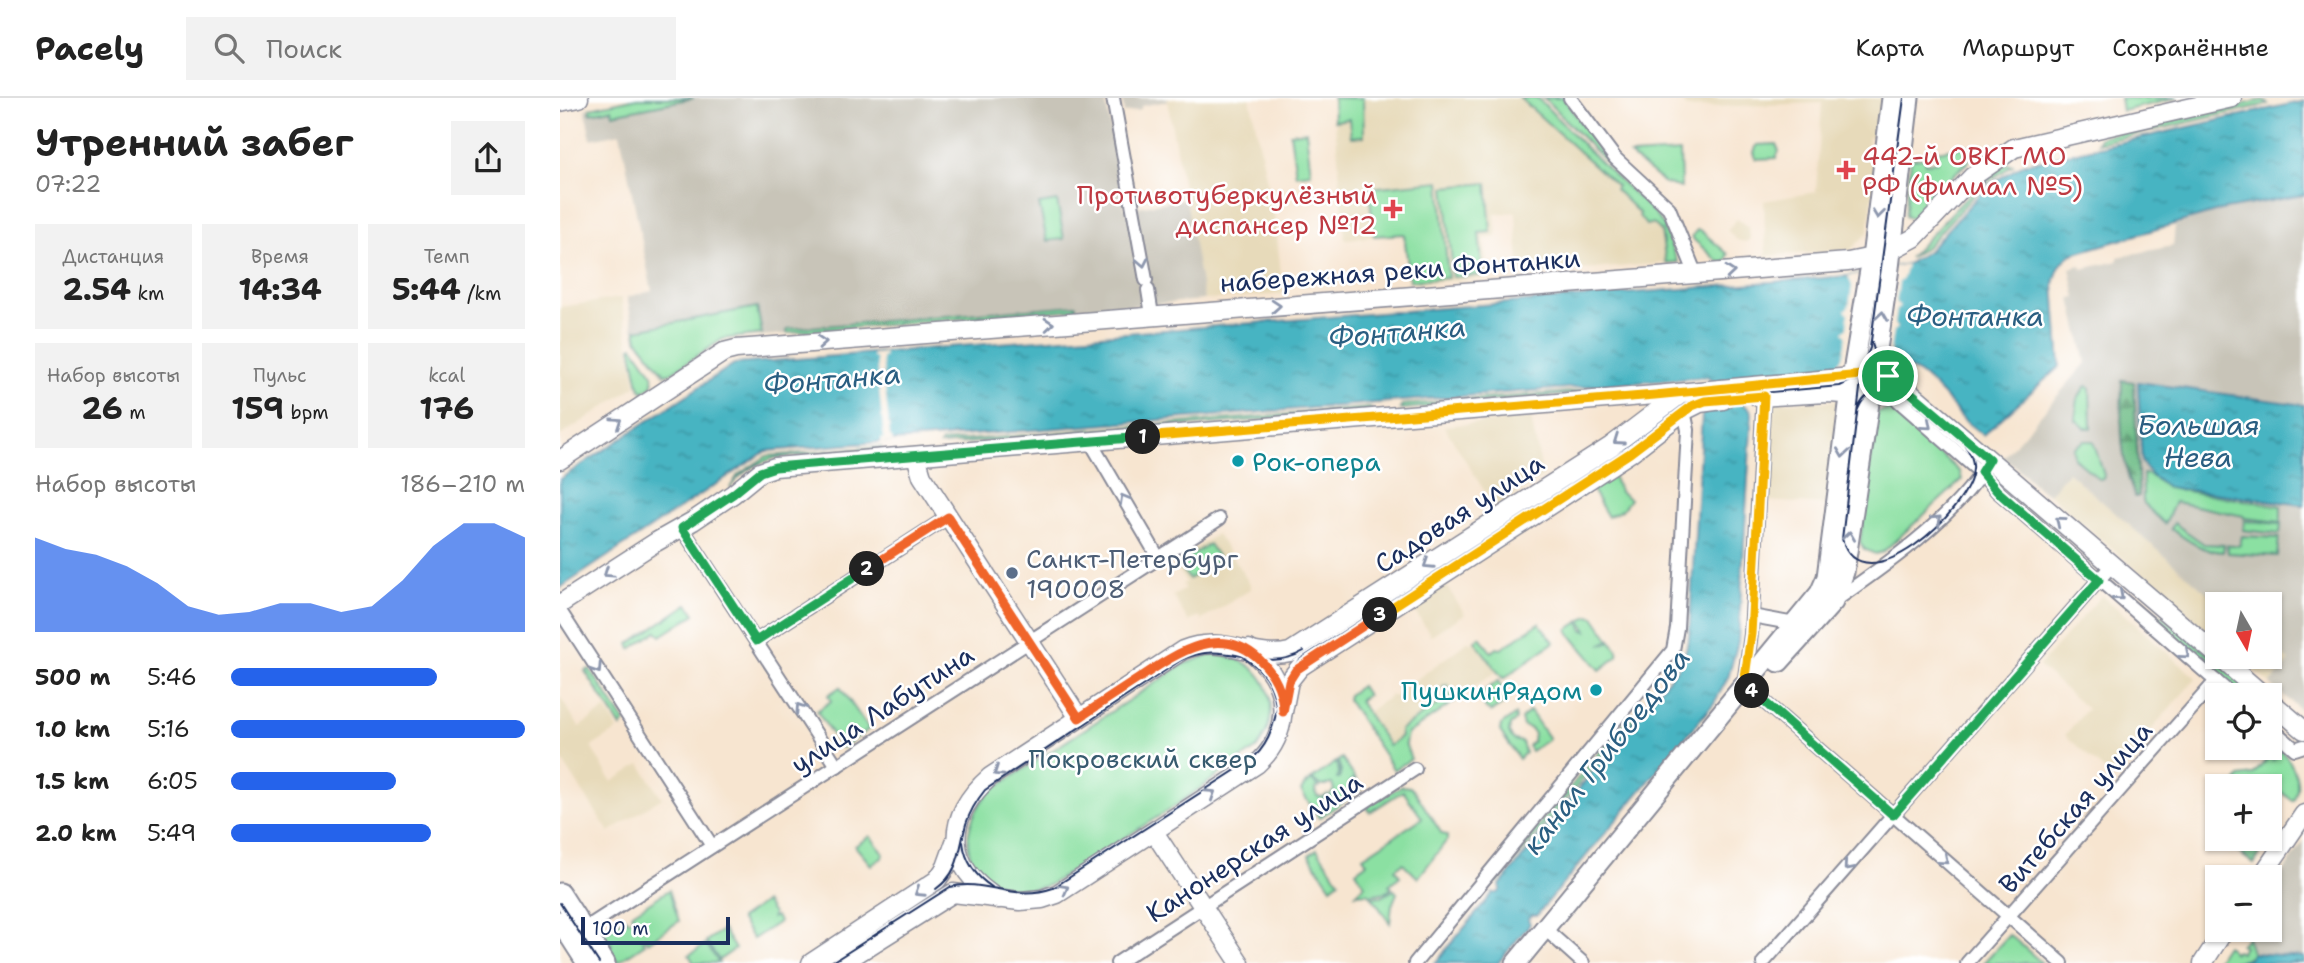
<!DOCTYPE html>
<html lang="ru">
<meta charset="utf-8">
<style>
body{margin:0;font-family:"Shantell Sans",sans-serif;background:#f2f2f2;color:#222;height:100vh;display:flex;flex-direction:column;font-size:26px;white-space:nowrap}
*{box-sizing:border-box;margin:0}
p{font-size:23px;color:#767676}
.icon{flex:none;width:38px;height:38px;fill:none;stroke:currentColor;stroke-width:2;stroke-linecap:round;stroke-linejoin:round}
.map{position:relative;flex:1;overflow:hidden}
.drawer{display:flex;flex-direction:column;background:#fff;width:560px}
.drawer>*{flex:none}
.needle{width:46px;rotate:171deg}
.controls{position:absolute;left:1645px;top:494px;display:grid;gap:14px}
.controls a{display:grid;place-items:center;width:77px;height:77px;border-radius:0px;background:#fff;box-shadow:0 2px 5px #0004;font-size:35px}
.scale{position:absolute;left:21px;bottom:18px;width:149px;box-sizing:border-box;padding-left:7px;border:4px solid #1b2f5e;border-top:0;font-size:19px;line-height:24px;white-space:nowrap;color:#1b2f5e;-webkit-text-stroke:5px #fff;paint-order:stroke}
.pin{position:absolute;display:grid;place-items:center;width:60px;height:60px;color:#fff;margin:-30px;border:4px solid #fff;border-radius:50%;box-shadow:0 2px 7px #0007}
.km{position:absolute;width:35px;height:35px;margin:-18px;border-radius:50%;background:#222;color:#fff;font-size:19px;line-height:35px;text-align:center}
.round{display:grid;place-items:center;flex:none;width:74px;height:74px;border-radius:0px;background:#f2f2f2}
.headline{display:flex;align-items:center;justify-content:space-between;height:119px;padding:0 35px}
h1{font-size:38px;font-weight:700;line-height:52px}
.figures{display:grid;grid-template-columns:repeat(3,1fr);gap:10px;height:119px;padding:7px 35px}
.figures div{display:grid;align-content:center;border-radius:0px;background:#f2f2f2;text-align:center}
.figures b{font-size:30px;font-weight:700}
.figures small{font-size:19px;font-weight:400}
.figures p{font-size:19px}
.chart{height:196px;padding:14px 35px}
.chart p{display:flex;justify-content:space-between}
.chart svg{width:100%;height:126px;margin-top:7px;fill:#2563eb;opacity:.7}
ul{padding:0 35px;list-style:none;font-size:23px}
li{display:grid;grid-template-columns:112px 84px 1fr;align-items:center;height:52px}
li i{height:18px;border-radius:9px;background:#2563eb}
header{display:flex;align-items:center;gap:42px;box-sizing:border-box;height:98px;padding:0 35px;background:#fff;border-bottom:2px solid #e0e0e0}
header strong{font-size:33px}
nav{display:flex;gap:38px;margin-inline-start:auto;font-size:24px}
.search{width:490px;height:63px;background:#f2f2f2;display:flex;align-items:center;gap:18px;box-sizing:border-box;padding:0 24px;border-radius:0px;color:#767676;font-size:26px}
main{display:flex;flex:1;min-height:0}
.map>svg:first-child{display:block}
.built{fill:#e7daba}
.industrial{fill:#c8c4b8}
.green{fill:#8be0a2;stroke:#538880;stroke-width:2}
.forest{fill:url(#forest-firs);stroke:#467673;stroke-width:2}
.water{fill:url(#water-ripples);stroke:#317290;stroke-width:2}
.pier{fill:#f7e5d0}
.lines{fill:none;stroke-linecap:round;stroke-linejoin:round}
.street-casing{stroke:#898a97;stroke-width:16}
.secondary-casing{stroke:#898a97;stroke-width:21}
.primary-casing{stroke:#898a97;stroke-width:23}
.street{stroke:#fff;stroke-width:12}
.secondary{stroke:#fff;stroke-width:18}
.primary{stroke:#fff;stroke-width:19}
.tram{stroke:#1b2f5e;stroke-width:2}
.oneway{stroke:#8d97ae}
.split-1-casing{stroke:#fff;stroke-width:14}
.split-2-casing{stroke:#fff;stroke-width:14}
.split-3-casing{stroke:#fff;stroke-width:14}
.split-4-casing{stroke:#fff;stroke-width:14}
.split-5-casing{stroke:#fff;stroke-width:14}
.split-1{stroke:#f5b400;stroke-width:9}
.split-2{stroke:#22a559;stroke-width:9}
.split-3{stroke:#f0652b;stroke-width:9}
.split-4{stroke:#f5b400;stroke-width:9}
.split-5{stroke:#22a559;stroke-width:9}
.health-dot{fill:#e0444e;stroke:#fff;stroke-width:2.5}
.culture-dot{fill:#0f9aa8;stroke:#fff;stroke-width:2.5}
.service-dot{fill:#5c6f8a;stroke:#fff;stroke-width:2.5}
.labels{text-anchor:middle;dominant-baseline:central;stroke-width:5;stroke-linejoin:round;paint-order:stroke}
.health-label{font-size:26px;fill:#be3a42;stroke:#fff;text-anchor:start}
.street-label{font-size:26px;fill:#1b2f5e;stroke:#fff}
.culture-label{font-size:26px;fill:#0d838f;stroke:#fff;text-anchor:start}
.service-label{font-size:26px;fill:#4e5e75;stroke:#fff;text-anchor:start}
.park-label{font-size:26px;fill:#375b6f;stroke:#fff}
.water-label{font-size:28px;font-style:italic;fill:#2a5e81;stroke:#fff}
</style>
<header>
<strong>Pacely</strong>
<div class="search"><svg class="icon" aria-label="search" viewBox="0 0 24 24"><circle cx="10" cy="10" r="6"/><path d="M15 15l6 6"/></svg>Поиск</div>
<nav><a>Карта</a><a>Маршрут</a><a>Сохранённые</a></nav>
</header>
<main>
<section class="drawer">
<div class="headline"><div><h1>Утренний забег</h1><p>07:22</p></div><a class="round"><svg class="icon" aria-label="share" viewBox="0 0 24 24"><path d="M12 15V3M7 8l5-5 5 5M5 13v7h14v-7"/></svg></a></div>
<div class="figures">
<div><p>Дистанция</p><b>2.54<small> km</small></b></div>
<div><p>Время</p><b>14:34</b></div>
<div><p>Темп</p><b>5:44<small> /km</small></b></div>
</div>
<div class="figures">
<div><p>Набор высоты</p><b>26<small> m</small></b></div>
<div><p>Пульс</p><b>159<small> bpm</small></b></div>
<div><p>kcal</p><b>176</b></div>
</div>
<div class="chart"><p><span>Набор высоты</span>186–210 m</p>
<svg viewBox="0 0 160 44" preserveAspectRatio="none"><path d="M0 44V11L10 15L20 17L30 21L40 27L50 35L60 38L70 37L80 34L90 34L100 37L110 35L120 26L130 14L140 6L150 6L160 11V44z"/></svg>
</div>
<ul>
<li><b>500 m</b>5:46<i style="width:70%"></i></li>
<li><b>1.0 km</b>5:16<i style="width:100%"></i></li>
<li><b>1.5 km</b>6:05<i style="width:56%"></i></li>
<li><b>2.0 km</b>5:49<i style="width:68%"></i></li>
</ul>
</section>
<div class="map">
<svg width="1744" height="865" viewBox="0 0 1744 865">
<defs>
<pattern id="forest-firs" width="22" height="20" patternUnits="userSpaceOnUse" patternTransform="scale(1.75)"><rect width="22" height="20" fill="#70be88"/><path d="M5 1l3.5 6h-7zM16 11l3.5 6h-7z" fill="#5b9b72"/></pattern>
<pattern id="water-ripples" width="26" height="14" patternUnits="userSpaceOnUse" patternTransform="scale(1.75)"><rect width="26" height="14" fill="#47b4c2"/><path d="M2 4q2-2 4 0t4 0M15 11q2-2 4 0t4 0" fill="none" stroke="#3a93a1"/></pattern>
</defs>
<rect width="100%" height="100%" fill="#fff"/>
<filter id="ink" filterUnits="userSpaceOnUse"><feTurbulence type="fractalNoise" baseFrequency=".0143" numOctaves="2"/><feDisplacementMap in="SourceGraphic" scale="14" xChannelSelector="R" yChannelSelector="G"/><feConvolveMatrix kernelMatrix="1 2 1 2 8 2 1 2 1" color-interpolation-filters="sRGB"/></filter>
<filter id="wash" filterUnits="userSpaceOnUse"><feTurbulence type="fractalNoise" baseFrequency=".00686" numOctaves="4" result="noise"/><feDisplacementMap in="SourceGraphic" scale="28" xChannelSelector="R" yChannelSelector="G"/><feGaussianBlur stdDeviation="1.57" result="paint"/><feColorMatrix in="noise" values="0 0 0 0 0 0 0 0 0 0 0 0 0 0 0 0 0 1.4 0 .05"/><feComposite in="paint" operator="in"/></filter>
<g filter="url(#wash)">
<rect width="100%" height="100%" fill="#f7e5d0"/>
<!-- built -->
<g class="built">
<path d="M690,0L716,128L723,196L644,202L607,1Z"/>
<path d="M773,0H960L1104,130L1118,164L971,176L970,170L959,171L956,114L935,116L937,139L924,141L928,180L853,185L847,136L785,141Z"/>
<path d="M1122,0H1322L1317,39L1309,38L1308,48L1319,50L1308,135L1290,152L1206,158L1204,103L1256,94L1262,5L1126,10Z"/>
<path d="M1177,121L1189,130L1190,141L1186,144L1177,142L1167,132Z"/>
<path d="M61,200L76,288L0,338V209Z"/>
<path d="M1279,303L1266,407L1208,403L1213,304Z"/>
<path d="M971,321L983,379L935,410L884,328Z"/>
<path d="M1508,374L1660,506H1657V541L1489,396Z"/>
<path d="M657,436L690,486L691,491L642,522L639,518L629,524L613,498L625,491L622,486L626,484L613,464Z"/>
<path d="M885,486L905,516L871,537L851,508Z"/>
<path d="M1542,497L1636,580L1572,654L1575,658L1554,681L1505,637L1527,611L1479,568Z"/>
<path d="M920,539L941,571L857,626L829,648L806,615L832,597L834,599L844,593L843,591L909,543L911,546Z"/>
<path d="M1710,546L1731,563L1710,586L1678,558H1710Z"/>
<path d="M0,599L19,629L46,611L58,632L31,649L52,684L80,666L102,700L49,734L0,659Z"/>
</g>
<!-- industrial -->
<g class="industrial">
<path d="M75,0H545L565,111L626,101L644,202L164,241L105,279L76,242L67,199L92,193L60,35L31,41L25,11Z"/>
<path d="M562,0H608L607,3L581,8V12L564,15Z"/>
<path d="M1744,97V307L1578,284L1607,389L1744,407V615L1710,586L1730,563L1710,546V506H1660L1508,374L1489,396L1478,390L1453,366L1443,360L1526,265L1511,201L1516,200L1510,170L1521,167L1522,171L1558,163V159L1613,148L1615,128L1665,111Z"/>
<path d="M1744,743V859L1692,855L1684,831H1710V793Z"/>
</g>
<!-- green -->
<g class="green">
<path d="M77,0H134L53,16L52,11L30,15V10Z"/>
<path d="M773,0H803L804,38L791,39L789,21L774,23Z"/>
<path d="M960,0H978L1024,48L1094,115L1105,129L1104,131L1118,164L1106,165L1101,133L1093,125L1086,127L1079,118L1080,116L1055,91L1057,88Z"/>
<path d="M984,0H1003L1043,56L1096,104L1093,107L1041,59Z"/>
<path d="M1560,0H1618L1562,13Z"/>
<path d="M1703,2L1708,6L1538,45L1540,39Z"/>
<path d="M746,33L751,75L736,77L730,35Z"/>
<path d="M1216,46L1219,53L1216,60L1196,61L1194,54L1197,47Z"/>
<path d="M1408,48L1409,63L1379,90L1357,117L1350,120L1345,118L1351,61L1365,59L1366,65L1377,64L1376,53Z"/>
<path d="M1120,54L1121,90L1104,85L1070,57Z"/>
<path d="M1446,66L1453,67L1425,85L1366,149L1349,160L1424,81Z"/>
<path d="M880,83L888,180L850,183L844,136L814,138L809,90Z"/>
<path d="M927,85L931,134L919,135L923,177L893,179L885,89Z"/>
<path d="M497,103L504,141L487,143L479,106Z"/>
<path d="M1137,132L1141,133L1168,156L1166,164H1159L1134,142L1132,138Z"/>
<path d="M516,207V211L227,235V231L239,230Z"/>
<path d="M197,209L202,236L163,241L111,275L105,276L78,242L76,232Z"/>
<path d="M73,248L93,277V287L83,294L79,288L71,249Z"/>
<path d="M1526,288L1530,290L1531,330H1525L1515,321L1518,300Z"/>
<path d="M1075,289V291L840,311L842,307Z"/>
<path d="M809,310L813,313L380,347L382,344Z"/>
<path d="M1331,311L1400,374L1402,382L1323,454L1315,456L1304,451L1300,444L1316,315Z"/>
<path d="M1524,343H1533L1544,377L1543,381H1539L1514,360L1513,350Z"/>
<path d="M321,349V351L215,360C197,365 180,375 170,390L178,377L207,358Z"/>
<path d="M1583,376L1590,377L1607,390L1721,408V424L1684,420V418L1615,404L1605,426L1583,405Z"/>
<path d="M1053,378L1060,394L1070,401L1062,412L1048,419L1032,392Z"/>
<path d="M1684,423L1721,426L1720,436L1683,432Z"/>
<path d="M1614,425L1644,446L1664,447L1663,454C1641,453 1629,443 1611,431Z"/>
<path d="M1682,438L1719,440L1717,458L1668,455L1667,447H1680Z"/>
<path d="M649,446L659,461L629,481L618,466Z"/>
<path d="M128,506L135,516L101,538L97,533L71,551L69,546Z"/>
<path d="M1590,509L1699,597H1680L1588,518L1586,513Z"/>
<path d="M1028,518L1034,519L1050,542L1040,547L1051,543L1058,553V558L1040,572L1009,535L1008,531L1019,524L1023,532L1027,533L1021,523Z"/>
<path d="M979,525L994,544L943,581L915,543L920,539L931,554L937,550L941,551Z"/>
<path d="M650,557C705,555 728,608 697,650L612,710L489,787C420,809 382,749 429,694L624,566Z"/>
<path d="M30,571L65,624L61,629L25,573Z"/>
<path d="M938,583L943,592L942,597L946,604L931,614L926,611L920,598L923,594Z"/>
<path d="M887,587L895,603L847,636L845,645L851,661L834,672L787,601L788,597L801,588L807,597L799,603L829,648L841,638L840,632L889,599L883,589Z"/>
<path d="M280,589L309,631L283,650L280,649L257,613L271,603L268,597Z"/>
<path d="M970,613L989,641L971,653L968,648L973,643L974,636L970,630L963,628L961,621Z"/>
<path d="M1072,615L1075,618L937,784L934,781Z"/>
<path d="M955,617L956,622L950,627L949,635L954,642L962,644L965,655L959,661L940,633L941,627Z"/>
<path d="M1721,652C1734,667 1743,685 1733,703L1717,691L1710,700V688H1674L1680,679L1693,677L1709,659L1713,662Z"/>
<path d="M782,660L795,680L789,685L796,682L802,691L759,720L755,713L762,708L774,692L772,686L761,688L752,681L776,664L779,673L777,681H779L781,673L778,663Z"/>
<path d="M751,682L759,689L755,691L757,698L762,700L768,696L761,708L754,712L741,693L746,685L747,687Z"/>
<path d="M841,688L850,689L855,694L882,736L887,737V742L858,780L843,765L835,771L840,778L829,787L832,790L826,794L810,797L808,795L796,796L805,787L796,773L807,765L803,759L862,720L843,693L810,714L807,709Z"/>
<path d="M310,738L323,755L322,760L311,767L295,748Z"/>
<path d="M757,751L779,783L771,789L749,757Z"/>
<path d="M109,792L119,823L88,844L85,840L82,842L85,846L58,864L48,850L52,847L50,844L46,847L40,837L66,820L68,823L73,820L71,816Z"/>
<path d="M834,792L837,795L832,807L830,825L812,799L822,798Z"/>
<path d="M205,804L213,816L212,820L216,818L219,824L193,841L180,821Z"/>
<path d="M163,832L175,851L159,862L146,843Z"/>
<path d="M1449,837L1451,838L1482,865H1423Z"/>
<path d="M1687,839L1692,855C1683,865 1667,865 1654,865L1666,847L1674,855L1676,853L1680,855L1684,849L1680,847Z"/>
<path d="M146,846L159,865H134L129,857Z"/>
</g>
<!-- forest -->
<g class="forest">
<path d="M1562,282L1574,284L1579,398L1575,399C1559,361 1561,322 1562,282Z"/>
<path d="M1670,740H1680L1700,756L1694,766L1666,745Z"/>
</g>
<!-- water -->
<g class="water">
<path d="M1744,3V97L1665,111L1512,156C1500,164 1497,173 1494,186L1500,268L1423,337L1404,322L1383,297L1365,279L1349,270L1333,266L1188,277L1185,282L1183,307L1189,310L1192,315L1178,544L1168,580L1154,605L977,817H972L968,821L970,826L938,865H875L933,795H938L941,791L940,787L1123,563L1129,539L1142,317L1153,284L1147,279L206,353L0,490V381L174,266L1288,178L1347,166L1368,153L1427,88L1464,66Z"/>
<path d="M1578,284L1744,307V407L1607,389L1592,378L1582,365Z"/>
<path d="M1692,855L1744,859V865H1675L1689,860Z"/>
</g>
<!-- pier -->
<g class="pier">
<path d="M1347,166L1343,181L1339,184L1336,205L1340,208L1336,212L1334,226L1337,230L1333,233L1330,253L1333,266L1276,269L1283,257L1286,238L1283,233L1287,230L1288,216L1285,212L1289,208L1292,188L1288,178Z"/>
<path d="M324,255L325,259L322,260L330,339L332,340L333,344L321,345V341L324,340L316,260H313V256Z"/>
</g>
</g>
<g filter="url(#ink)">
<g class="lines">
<!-- street casing -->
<g class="street-casing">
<g id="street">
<path d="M553,0L586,182"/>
<path d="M1010,0L1055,60L1109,110L1136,177"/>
<path d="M588,192L592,217"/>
<path d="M1204,293L1191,536L1184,586L1502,865"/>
<path d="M1309,298L1334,299L1421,375L1437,393L1672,597"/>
<path d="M530,343L598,459"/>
<path d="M122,430L277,668"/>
<path d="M1273,504C1322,470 1392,421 1424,371"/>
<path d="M0,513L152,748"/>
<path d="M1192,518L1235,526L1239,529"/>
<path d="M196,543L388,419"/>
<path d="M1710,629L1735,651L1744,648"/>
<path d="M984,830L1023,865"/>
<path d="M18,835L659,421"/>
<path d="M557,865L855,671"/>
<path d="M855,865L1113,552L1117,530L1128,332L1123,308"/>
<path d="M1203,865L1552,467"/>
<path d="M1407,865L1656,583"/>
</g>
</g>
<!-- secondary casing -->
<g class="secondary-casing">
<g id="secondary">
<path d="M0,4L19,0"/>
<path d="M1198,299L1267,295L1303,297"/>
<path d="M356,358L362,378L519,620"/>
<path d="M0,362L164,254L176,251L1288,164L1322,157L1354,140L1412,79L1454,50L1672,0"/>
<path d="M0,506L96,444L133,423L173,396L200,374L215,369L1095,297L1313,277L1328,278L1343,288L1657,557"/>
<path d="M1658,558L1703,597"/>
<path d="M1710,603L1744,632"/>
<path d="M723,614L729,583L740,569L1070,355L1124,313L1140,305L1163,302"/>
<path d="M594,734L680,865"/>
<path d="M1701,779L1744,716"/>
<path d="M438,801C384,768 384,720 430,679L623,552C665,535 693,563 730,554L1012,373L1051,348L1113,301L1123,297"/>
<path d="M251,865L377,782L386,769L395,744"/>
<path d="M282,865L393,795L460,803L482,801L497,796L697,666C723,643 731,606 712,576C706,566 697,559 689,551"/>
<path d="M1643,865L1665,831"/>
</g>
</g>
<!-- primary casing -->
<g class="primary-casing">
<g id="primary">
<path d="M1219,564L1273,504L1284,474L1329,170L1349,0"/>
<path d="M0,795L45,865"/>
<path d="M0,823L27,865"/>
<path d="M956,865L1260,495L1267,479L1294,268L1312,160L1332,0"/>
</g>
</g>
<!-- street -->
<use href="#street" class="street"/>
<!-- secondary -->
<use href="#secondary" class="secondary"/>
<!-- primary -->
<use href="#primary" class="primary"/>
<!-- tram -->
<g class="tram">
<path d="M1302,274L1282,441C1303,510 1411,412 1413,371C1414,362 1410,354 1404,346C1375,320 1318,283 1312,244"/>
<path d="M1289,283L1319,281L1339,290"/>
<path d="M1298,311C1305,294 1319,290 1337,293"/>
<path d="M684,560C702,570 713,586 716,607"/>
<path d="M403,744C405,763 416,779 432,789"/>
<path d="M376,791C400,774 399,752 406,726C410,713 417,702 425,692L621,562C666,539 701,578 744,553"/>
<path d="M0,805L39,865"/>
<path d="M271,865L390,789C426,780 453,804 493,790L688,664C726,637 708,593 741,561L1057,357L1125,306L1150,299L1280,288L1290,283L1301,273L1310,250L1344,0"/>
</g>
</g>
<!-- one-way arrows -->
<defs><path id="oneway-chevron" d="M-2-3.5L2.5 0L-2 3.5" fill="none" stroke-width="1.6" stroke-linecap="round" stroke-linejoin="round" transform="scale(1.75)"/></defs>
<g class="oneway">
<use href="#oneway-chevron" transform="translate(1318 116) rotate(97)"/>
<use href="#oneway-chevron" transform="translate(583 164) rotate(79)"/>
<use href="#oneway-chevron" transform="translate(1170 174) rotate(-5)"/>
<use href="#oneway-chevron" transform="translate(716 208) rotate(-4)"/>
<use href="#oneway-chevron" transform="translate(1322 218) rotate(-82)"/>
<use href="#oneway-chevron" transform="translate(489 226) rotate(-5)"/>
<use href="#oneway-chevron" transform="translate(262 244) rotate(-4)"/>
<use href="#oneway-chevron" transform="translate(57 324) rotate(-34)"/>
<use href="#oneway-chevron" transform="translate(1367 327) rotate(41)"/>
<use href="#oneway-chevron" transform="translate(1058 342) rotate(145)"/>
<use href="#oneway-chevron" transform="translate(1283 355) rotate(98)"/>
<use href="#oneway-chevron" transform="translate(564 401) rotate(-120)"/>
<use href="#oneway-chevron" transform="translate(1377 422) rotate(-43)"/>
<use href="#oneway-chevron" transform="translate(1500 423) rotate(-140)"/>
<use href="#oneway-chevron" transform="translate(1289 438) rotate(-82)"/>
<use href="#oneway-chevron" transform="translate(868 466) rotate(147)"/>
<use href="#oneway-chevron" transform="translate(48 475) rotate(146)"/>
<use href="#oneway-chevron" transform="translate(1559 498) rotate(41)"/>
<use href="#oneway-chevron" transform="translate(1625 556) rotate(41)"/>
<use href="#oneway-chevron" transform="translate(37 571) rotate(57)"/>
<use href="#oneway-chevron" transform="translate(240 610) rotate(-123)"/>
<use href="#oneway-chevron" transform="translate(438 674) rotate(146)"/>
<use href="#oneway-chevron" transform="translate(651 696) rotate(-33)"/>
<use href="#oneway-chevron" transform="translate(1384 762) rotate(41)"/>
<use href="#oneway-chevron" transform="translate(1288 768) rotate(131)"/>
<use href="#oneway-chevron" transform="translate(504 791) rotate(-29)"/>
<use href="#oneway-chevron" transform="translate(359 794) rotate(147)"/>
</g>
</g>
<g class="lines" filter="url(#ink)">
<!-- split-1 casing -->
<g class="split-1-casing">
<path id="split-1" d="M583,339L1095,297L1301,277L1328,278"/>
</g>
<!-- split-2 casing -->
<g class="split-2-casing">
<path id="split-2" d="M307,471L196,543L122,430L173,396L200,374L215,369L583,339"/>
</g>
<!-- split-3 casing -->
<g class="split-3-casing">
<path id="split-3" d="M307,471L388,419L519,620C538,607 558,594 578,581C614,557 659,524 699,561C715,576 723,593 723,614L729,583L736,572L820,517"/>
</g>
<!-- split-4 casing -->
<g class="split-4-casing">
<path id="split-4" d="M820,517L1070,355L1132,308L1145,303L1204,298L1191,536L1184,586L1192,593"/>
</g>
<!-- split-5 casing -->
<g class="split-5-casing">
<path id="split-5" d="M1192,593L1333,717L1539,482L1437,393L1421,374L1429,361L1343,288L1328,278"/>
</g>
<!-- split-1 -->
<use href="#split-1" class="split-1"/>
<!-- split-2 -->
<use href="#split-2" class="split-2"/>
<!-- split-3 -->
<use href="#split-3" class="split-3"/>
<!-- split-4 -->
<use href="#split-4" class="split-4"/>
<!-- split-5 -->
<use href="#split-5" class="split-5"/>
</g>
<!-- markers -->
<g class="health-dot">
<path d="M1282.5 61.5h7v7h7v7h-7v7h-7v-7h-7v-7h7z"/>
<path d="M829.5 100.5h7v7h7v7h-7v7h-7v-7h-7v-7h7z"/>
</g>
<g class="culture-dot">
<circle cx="678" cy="363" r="7"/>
<circle cx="1036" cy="592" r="7"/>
</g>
<circle class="service-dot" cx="452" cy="475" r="7"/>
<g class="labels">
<!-- health labels -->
<g class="health-label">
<text x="1302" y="57">442-й ОВКГ МО<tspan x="1302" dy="30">РФ (филиал №5)</tspan></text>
<text x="817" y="96" text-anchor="end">Противотуберкулёзный<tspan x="817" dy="30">диспансер №12</tspan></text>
</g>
<!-- street labels -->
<g class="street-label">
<text transform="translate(840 172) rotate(-4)">набережная реки Фонтанки</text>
<text transform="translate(899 415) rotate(-33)">Садовая улица</text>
<text transform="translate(322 611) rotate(-33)">улица Лабутина</text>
<text transform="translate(1515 709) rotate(-49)">Витебская улица</text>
<text transform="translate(694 749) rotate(-33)">Канонерская улица</text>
</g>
<!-- culture labels -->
<g class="culture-label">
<text x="692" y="363">Рок-опера</text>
<text x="1022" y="592" text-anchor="end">ПушкинРядом</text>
</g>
<!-- service labels -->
<g class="service-label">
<text x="466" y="460">Санкт-Петербург<tspan x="466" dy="30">190008</tspan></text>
</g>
<!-- park labels -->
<g class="park-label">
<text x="583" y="660">Покровский сквер</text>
</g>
<!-- water labels -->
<g class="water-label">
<text x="1415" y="218">Фонтанка</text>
<text transform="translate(837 234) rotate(-5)">Фонтанка</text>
<text transform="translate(272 281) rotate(-5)">Фонтанка</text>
<text x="1638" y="327">Большая<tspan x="1638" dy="32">Нева</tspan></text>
<text transform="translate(1046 653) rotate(-52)">канал Грибоедова</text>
</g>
</g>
</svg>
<div class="controls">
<a><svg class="needle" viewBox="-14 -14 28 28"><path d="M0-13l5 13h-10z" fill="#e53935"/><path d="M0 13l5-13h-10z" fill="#767676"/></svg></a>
<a><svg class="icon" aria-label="locate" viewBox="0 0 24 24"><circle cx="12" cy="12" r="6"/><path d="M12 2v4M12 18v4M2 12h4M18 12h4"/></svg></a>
<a>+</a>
<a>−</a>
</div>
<div class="scale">100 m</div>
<div class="pin" style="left:1328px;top:278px;background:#1e9e55"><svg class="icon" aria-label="arrive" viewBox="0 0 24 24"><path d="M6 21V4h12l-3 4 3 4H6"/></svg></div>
<b class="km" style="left:583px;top:339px">1</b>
<b class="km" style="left:307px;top:471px">2</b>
<b class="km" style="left:820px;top:517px">3</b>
<b class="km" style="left:1192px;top:593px">4</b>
</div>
</main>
